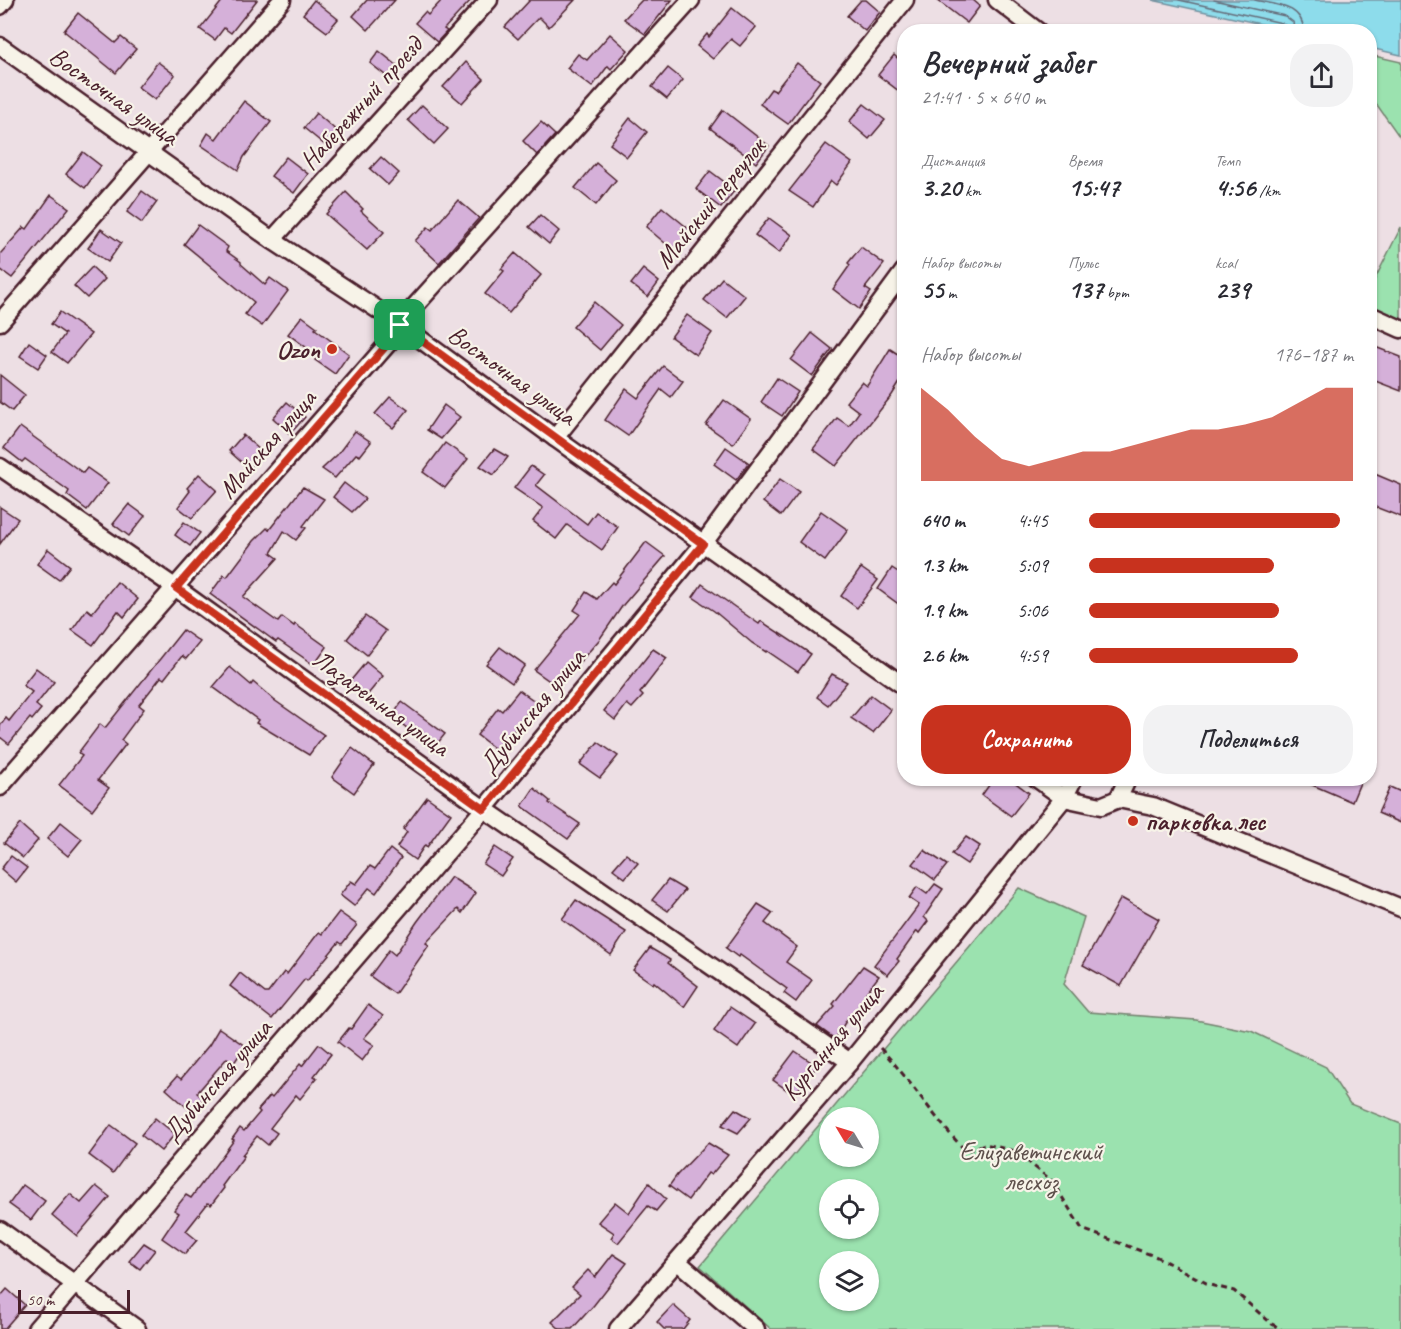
<!DOCTYPE html>
<html lang="ru">
<meta charset="utf-8">
<style>
body{margin:0;font-family:Caveat,sans-serif;background:#f2f2f3;color:#2b2b33;height:100vh;display:flex;flex-direction:column;font-size:22px;white-space:nowrap}
*{box-sizing:border-box;margin:0}
p{font-size:20px;color:#7c7c81}
.icon{flex:none;width:33px;height:33px;fill:none;stroke:currentColor;stroke-width:2;stroke-linecap:round;stroke-linejoin:round}
.map{position:relative;flex:1;overflow:hidden}
.details{position:absolute;left:897px;top:24px;width:480px;height:762px;display:flex;flex-direction:column;background:#fff;border-radius:24px;box-shadow:0 2px 4px #0004}
.details>*{flex:none}
.needle{width:39px;rotate:308deg}
.fabs{position:absolute;left:819px;top:1107px;display:grid;gap:12px}
.fabs a{display:grid;place-items:center;width:60px;height:60px;border-radius:50%;background:#fff;box-shadow:0 2px 4px #0004;font-size:30px}
.scale{position:absolute;left:18px;bottom:15px;width:112px;box-sizing:border-box;padding-left:6px;border:3px solid #4a1f2b;border-top:0;font-size:16px;line-height:21px;white-space:nowrap;color:#4a1f2b;-webkit-text-stroke:4px #f7f3e8;paint-order:stroke}
.pin{position:absolute;display:grid;place-items:center;width:51px;height:51px;color:#fff;margin:-26px;border-radius:12px;box-shadow:0 3px 9px #0006}
.round{display:grid;place-items:center;flex:none;width:63px;height:63px;border-radius:24px;background:#f2f2f3}
.headline{display:flex;align-items:center;justify-content:space-between;height:102px;padding:0 24px}
h1{font-size:33px;font-weight:800;line-height:45px}
.figures{display:grid;grid-template-columns:repeat(3,1fr);gap:9px;height:102px;padding:6px 24px}
.figures div{display:grid;align-content:center}
.figures b{font-size:26px;font-weight:800}
.figures small{font-size:16px;font-weight:400}
.figures p{font-size:16px}
.chart{height:168px;padding:12px 24px}
.chart p{display:flex;justify-content:space-between}
.chart svg{width:100%;height:108px;margin-top:6px;fill:#c8321e;opacity:.7}
.action{display:flex;gap:12px;margin-top:auto;padding:12px 24px}
.action a{flex:1;height:69px;border-radius:24px;background:#c8321e;color:#fff;font-size:24px;font-weight:800;line-height:69px;text-align:center}
.action a+a{background:#f2f2f3;color:#2b2b33}
ul{padding:0 24px;list-style:none;font-size:20px}
li{display:grid;grid-template-columns:96px 72px 1fr;align-items:center;height:45px}
li i{height:15px;border-radius:8px;background:#c8321e}
.map>svg:first-child{display:block}
.green{fill:#9be2af;stroke:#72806d;stroke-width:1.5;fill-rule:evenodd}
.water{fill:#8ddceb;stroke:#72909e;stroke-width:1.5}
.lines{fill:none;stroke-linecap:round;stroke-linejoin:round}
.shore{stroke:#656b78;stroke-width:1.5}
.building{fill:#d5b0d9;stroke:#4a1f2b;stroke-width:1.5}
.minor-casing{stroke:#4a1f2b;stroke-width:21}
.path{stroke:#4a1f2b;stroke-width:3;stroke-dasharray:6 4.5;stroke-linecap:butt}
.minor{stroke:#f7f3e8;stroke-width:16}
.route-casing{stroke:#fff;stroke-width:12}
.route{stroke:#c8321e;stroke-width:8}
.poi-dot{fill:#c8321e;stroke:#f7f3e8;stroke-width:2}
.labels{text-anchor:middle;dominant-baseline:central;stroke-width:4.5;stroke-linejoin:round;paint-order:stroke}
.street-label{font-size:26px;fill:#4a1f2b;stroke:#f7f3e8}
.poi-label{font-size:26px;font-weight:bold;fill:#4a1f2b;stroke:#f7f3e8;text-anchor:end}
.park-label{font-size:26px;fill:#5e504c;stroke:#f7f3e8}
</style>
<div class="map">
<svg width="1401" height="1329" viewBox="0 0 1401 1329">
<rect width="100%" height="100%" fill="#eddfe4"/>
<filter id="ink" filterUnits="userSpaceOnUse"><feTurbulence type="fractalNoise" baseFrequency=".0167" numOctaves="2"/><feDisplacementMap in="SourceGraphic" scale="12" xChannelSelector="R" yChannelSelector="G"/><feConvolveMatrix kernelMatrix="1 2 1 2 8 2 1 2 1" color-interpolation-filters="sRGB"/></filter>
<g filter="url(#ink)">
<!-- green -->
<g class="green">
<path d="M1370,55L1401,62V139L1370,95Z"/>
<path d="M1401,227V339L1370,326V289Z"/>
<path d="M1019,888L1084,917L1064,984L1088,1012L1196,1020L1251,1031L1326,1067L1350,1104L1401,1124V1329H771L700,1266ZM830,1118H868V1156H830ZM830,1190H868V1228H830ZM830,1262H868V1300H830Z"/>
</g>
<!-- water -->
<path class="water" d="M1152,0H1401V55L1370,48V32L1293,31Z"/>
<g class="lines">
<!-- shore -->
<g class="shore">
<path d="M1179,0L1282,23L1286,26L1287,32"/>
<path d="M1214,0L1285,16L1293,22L1295,32"/>
<path d="M1255,0C1276,5 1303,5 1304,32"/>
</g>
</g>
<!-- building -->
<g class="building">
<path d="M223,0H257L231,33L224,28L215,40L200,29Z"/>
<path d="M314,0L338,19L327,32L303,14Z"/>
<path d="M367,0H395L368,30L353,16Z"/>
<path d="M442,0H471L444,29L447,31L437,42L415,23L425,12L428,15Z"/>
<path d="M530,0H575L549,27L539,17L518,39L505,27Z"/>
<path d="M642,0H672L645,34L624,19Z"/>
<path d="M861,0H866L880,12L865,31L847,16Z"/>
<path d="M937,0H973L980,6L967,23Z"/>
<path d="M732,8L756,27L740,46L731,39L713,59L697,46L707,34L709,37Z"/>
<path d="M78,13L115,43L121,37L136,49L116,73L64,31Z"/>
<path d="M610,34L628,50L611,69L608,66L592,87L567,68L578,54L587,60Z"/>
<path d="M379,51L399,67L390,79L370,63Z"/>
<path d="M894,55L904,64V95L878,75Z"/>
<path d="M158,62L175,75L155,100L138,87Z"/>
<path d="M466,62L484,79L462,103L443,87Z"/>
<path d="M797,63L820,81L788,124L760,104L771,89L775,91Z"/>
<path d="M668,68L683,80L667,99L652,87Z"/>
<path d="M244,101L271,122L244,157L238,170L201,145L208,133L216,139Z"/>
<path d="M864,104L885,120L869,139L849,122Z"/>
<path d="M422,105L448,129L434,144L408,120Z"/>
<path d="M723,110L769,146L756,163L710,128Z"/>
<path d="M316,113L338,132L326,146L304,128Z"/>
<path d="M630,118L647,132L627,157L610,144Z"/>
<path d="M541,122L555,135L537,155L523,141Z"/>
<path d="M826,144L852,163L836,185L831,181L813,207L789,191Z"/>
<path d="M83,152L101,166L85,188L66,174Z"/>
<path d="M286,157L308,174L294,193L271,176Z"/>
<path d="M381,157L399,173L388,185L370,169Z"/>
<path d="M596,163L616,180L596,205L575,188Z"/>
<path d="M710,171L735,190L721,208L696,189Z"/>
<path d="M142,191L157,202L142,223L127,212Z"/>
<path d="M346,192L363,209L361,211L384,232L367,250L326,214Z"/>
<path d="M51,195L69,208L12,278L0,269V254L24,227L27,229Z"/>
<path d="M458,200L479,218L439,263L415,241L428,227L432,230Z"/>
<path d="M662,207L694,233L678,254L646,227Z"/>
<path d="M540,215L559,231L549,244L529,227Z"/>
<path d="M769,218L792,235L779,253L755,235Z"/>
<path d="M198,225L228,247L226,251L241,262V264L265,285L270,278L288,291L262,326L245,314L254,302L184,244Z"/>
<path d="M101,229L121,243L108,262L88,248Z"/>
<path d="M861,247L884,264L865,288L871,292L859,309L833,289L850,265L848,263Z"/>
<path d="M515,253L541,275L509,313L485,294L504,271L501,269Z"/>
<path d="M92,267L105,279L87,298L74,286Z"/>
<path d="M643,269L659,282L648,297L631,284Z"/>
<path d="M722,278L745,296L727,318L704,300Z"/>
<path d="M594,302L621,325L600,350L573,327Z"/>
<path d="M60,312L91,334L67,363L52,352L65,334L51,324Z"/>
<path d="M687,315L712,333L696,355L671,337Z"/>
<path d="M302,316L317,327L315,329L349,354L335,374L315,360L318,356L288,334Z"/>
<path d="M812,333L832,349L812,376L791,360Z"/>
<path d="M29,342L47,355L38,368L20,356Z"/>
<path d="M1370,345L1401,357V391L1370,379Z"/>
<path d="M890,349L904,358V376L892,395L836,466L813,449L837,418L849,426L859,412L846,402L862,382L867,386Z"/>
<path d="M663,366L683,381L671,397L661,389L628,436L605,420L626,389L638,398Z"/>
<path d="M0,375L25,395L12,411L0,402Z"/>
<path d="M777,378L798,392L782,416L761,402Z"/>
<path d="M390,397L408,410L393,428L375,414Z"/>
<path d="M724,400L751,419L733,444L706,425Z"/>
<path d="M287,402L305,417L290,434L273,418Z"/>
<path d="M444,405L460,417L441,439L427,430Z"/>
<path d="M20,427L83,473L87,468L108,483L87,510L67,495L69,491L25,459L22,462L4,448Z"/>
<path d="M355,431L371,442L360,456L356,454L335,478L322,469L337,455Z"/>
<path d="M243,435L263,453L249,469L229,451Z"/>
<path d="M445,443L468,459L445,488L423,472Z"/>
<path d="M726,447L749,463L736,480L714,464Z"/>
<path d="M494,449L508,457L494,475L480,466Z"/>
<path d="M531,466L544,475L536,485L587,524L596,512L618,527L602,550L567,525L556,539L533,521L543,508L514,488Z"/>
<path d="M1370,472L1401,485V517L1370,505Z"/>
<path d="M199,474L217,490L192,518L178,507L190,491L187,488Z"/>
<path d="M780,479L799,492L781,516L763,502Z"/>
<path d="M344,483L365,499L352,512L333,497Z"/>
<path d="M303,487L324,499L303,526L306,528L296,540L284,531L271,553L278,558L243,597L278,622L282,617L294,626L295,624L327,647L314,665L278,640L276,642L210,594L224,575L227,577L254,541L267,528L269,530Z"/>
<path d="M129,504L145,516L129,536L113,524Z"/>
<path d="M0,507L18,519L0,544Z"/>
<path d="M821,511L848,530L825,561L799,542Z"/>
<path d="M184,522L200,533L190,546L175,535Z"/>
<path d="M646,542L665,556L623,605L599,640L578,664L575,662L558,687L534,670L580,614L574,610L586,592L597,599L612,582L614,584Z"/>
<path d="M48,549L70,566L59,580L37,564Z"/>
<path d="M861,568L878,580L857,608L841,596Z"/>
<path d="M892,568L904,576V608L878,589Z"/>
<path d="M117,582L138,599L124,617L118,611L93,645L72,630L87,609L92,613Z"/>
<path d="M702,584L759,624L761,621L811,654L798,672L767,651L766,652L752,643L714,611L693,597Z"/>
<path d="M365,616L386,631L367,655L347,639Z"/>
<path d="M183,630L200,642L186,659L182,656L164,679L161,677L139,705L144,709L121,740L126,744L98,780L109,788L92,810L59,785L82,756L78,753L100,724L105,728Z"/>
<path d="M500,647L525,665L512,683L486,664Z"/>
<path d="M653,649L667,658L640,693L643,696L632,708L627,704L615,720L604,711Z"/>
<path d="M366,662L383,676L364,699L347,685Z"/>
<path d="M230,667L251,685L253,682L274,700L324,735L309,755L256,723L258,720L213,687Z"/>
<path d="M36,668L54,682L36,705L41,709L32,720L30,718L9,744L0,737V726L6,718L9,721L32,692L23,685Z"/>
<path d="M832,674L847,682L828,705L817,697Z"/>
<path d="M519,690L536,702L498,751L477,735L498,708L502,711Z"/>
<path d="M871,695L891,710L873,733L851,718Z"/>
<path d="M402,702L445,734L433,749L392,716Z"/>
<path d="M598,742L618,756L600,778L580,764Z"/>
<path d="M352,748L374,765L354,793L332,777Z"/>
<path d="M994,778H1009L1029,793L1011,816L982,795Z"/>
<path d="M1296,778H1362L1352,802Z"/>
<path d="M1390,787L1401,792V823L1378,813Z"/>
<path d="M534,788L550,801L549,803L580,824L568,839L522,806Z"/>
<path d="M427,797L451,814L427,847L425,845L415,860L397,847L407,832L403,829Z"/>
<path d="M61,822L82,839L68,856L47,839Z"/>
<path d="M20,824L38,840L23,858L4,843Z"/>
<path d="M966,837L980,846L967,864L952,854Z"/>
<path d="M495,847L513,859L501,876L483,864Z"/>
<path d="M390,849L401,858L376,893L369,888L354,906L340,895L351,881L356,884L370,866L375,869Z"/>
<path d="M924,850L947,865L935,880L913,864Z"/>
<path d="M626,854L638,863L625,878L613,869Z"/>
<path d="M11,856L27,868L16,882L1,869Z"/>
<path d="M451,877L476,893L462,913L458,909L426,943L429,945L395,994L370,976L389,950L395,955L417,922Z"/>
<path d="M668,880L685,890L668,911L652,900Z"/>
<path d="M935,884L943,889L924,917L928,921L919,933L917,931L897,959L899,961L888,975L874,965L919,905L909,898L917,887L927,894Z"/>
<path d="M1121,898L1159,919L1121,986L1083,965Z"/>
<path d="M576,900L626,932L611,955L562,919Z"/>
<path d="M758,904L773,913L765,923L797,947L786,962L812,980L796,1002L784,993L787,989L740,955L738,957L726,948Z"/>
<path d="M339,912L357,925L342,944L339,942L307,981L305,979L272,1019L230,986L240,973L265,993H268L284,972L287,974L319,932L322,934Z"/>
<path d="M650,948L670,960L668,963L698,986L684,1007L654,982L653,984L633,970Z"/>
<path d="M863,966L879,976L865,994L872,1000L855,1021L849,1016L835,1039L817,1026L835,1006L833,1004Z"/>
<path d="M368,1005L383,1016L364,1038L374,1045L362,1061L338,1042L349,1028L351,1029Z"/>
<path d="M730,1007L755,1024L738,1048L714,1031Z"/>
<path d="M219,1028L245,1046L234,1063L227,1058L197,1093L203,1098L192,1112L166,1089L177,1076L181,1079L209,1045Z"/>
<path d="M319,1044L331,1054L314,1076L317,1078L300,1099L296,1095L270,1128L277,1133L268,1145L257,1136L242,1155L244,1156L222,1186L224,1188L211,1205L208,1203L186,1231L197,1240L185,1254L162,1238L179,1213L174,1210L186,1195L191,1198L234,1140L232,1139L240,1128L244,1131L260,1112L258,1110L270,1096L272,1098L300,1064L302,1066Z"/>
<path d="M795,1051L817,1066L794,1095L773,1080Z"/>
<path d="M735,1109L751,1118L738,1133L722,1125Z"/>
<path d="M155,1118L175,1134L161,1151L141,1135Z"/>
<path d="M111,1125L135,1143L113,1173L89,1155Z"/>
<path d="M708,1143L728,1155L711,1175L708,1173L688,1200L669,1186L677,1175Z"/>
<path d="M649,1183L666,1199L656,1211L648,1206L618,1243L611,1238L614,1233L598,1222L615,1202L629,1213Z"/>
<path d="M23,1185L45,1201L31,1220L9,1204Z"/>
<path d="M96,1186L110,1197L77,1236L52,1215L70,1194L81,1203Z"/>
<path d="M144,1243L155,1250L140,1269L129,1261Z"/>
<path d="M613,1254L627,1263L594,1305L572,1329H560L552,1322L580,1294L572,1287L588,1270L595,1277Z"/>
<path d="M7,1289L25,1305L4,1329H0V1297Z"/>
<path d="M673,1305L690,1320L683,1329H664L657,1322Z"/>
</g>
<g class="lines">
<!-- minor casing -->
<g class="minor-casing">
<g id="minor">
<path d="M997,0L1039,32"/>
<path d="M0,6L5,0"/>
<path d="M0,46L272,240L401,325L555,438L904,686"/>
<path d="M272,240L489,0"/>
<path d="M1370,315L1401,329"/>
<path d="M0,322L282,0"/>
<path d="M555,438L905,0"/>
<path d="M0,467L176,588L484,809L850,1062"/>
<path d="M1036,778L1064,798L1101,806L1118,799L1153,806L1401,908"/>
<path d="M0,787L392,339L414,307L691,0"/>
<path d="M1118,799L1128,778"/>
<path d="M0,1230L137,1329"/>
<path d="M678,1262L756,1329"/>
<path d="M36,1329L484,809L703,544L904,271"/>
<path d="M618,1329L850,1062L1064,798L1074,778"/>
</g>
</g>
<!-- path -->
<path class="path" d="M880,1048C911,1080 934,1119 966,1151L985,1144L1015,1151L1052,1181L1082,1229L1157,1257L1210,1285L1234,1291L1272,1324L1281,1329"/>
<!-- minor -->
<use href="#minor" class="minor"/>
</g>
</g>
<g class="lines" filter="url(#ink)">
<!-- route casing -->
<g class="route-casing">
<path id="route" d="M400,325L703,544L484,809L176,588L392,339Z"/>
</g>
<!-- route -->
<use href="#route" class="route"/>
</g>
<!-- markers -->
<g class="poi-dot">
<circle cx="332" cy="349" r="6"/>
<circle cx="1133" cy="821" r="6"/>
</g>
<g class="labels">
<!-- street labels -->
<g class="street-label">
<text transform="translate(114 96) rotate(35)">Восточная улица</text>
<text transform="translate(361 103) rotate(-48)">Набережный проезд</text>
<text transform="translate(710 203) rotate(-51)">Майский переулок</text>
<text transform="translate(512 375) rotate(36)">Восточная улица</text>
<text transform="translate(267 444) rotate(-49)">Майская улица</text>
<text transform="translate(381 703) rotate(36)">Лазаретная улица</text>
<text transform="translate(532 711) rotate(-51)">Дубинская улица</text>
<text transform="translate(832 1042) rotate(-50)">Курганная улица</text>
<text transform="translate(217 1080) rotate(-49)">Дубинская улица</text>
</g>
<!-- poi labels -->
<g class="poi-label">
<text x="320" y="349">Ozon</text>
<text x="1145" y="821" text-anchor="start">парковка лес</text>
</g>
<!-- park labels -->
<g class="park-label">
<text x="1031" y="1151">Елизаветинский<tspan x="1031" dy="30">лесхоз</tspan></text>
</g>
</g>
</svg>
<div class="fabs">
<a><svg class="needle" viewBox="-14 -14 28 28"><path d="M0-13l5 13h-10z" fill="#e53935"/><path d="M0 13l5-13h-10z" fill="#7c7c81"/></svg></a>
<a><svg class="icon" aria-label="locate" viewBox="0 0 24 24"><circle cx="12" cy="12" r="6"/><path d="M12 2v4M12 18v4M2 12h4M18 12h4"/></svg></a>
<a><svg class="icon" aria-label="layers" viewBox="0 0 24 24"><path d="M12 4l9 5-9 5-9-5zM3 14l9 5 9-5"/></svg></a>
</div>
<div class="scale">50 m</div>
<div class="pin" style="left:400px;top:325px;background:#1e9e55"><svg class="icon" aria-label="arrive" viewBox="0 0 24 24"><path d="M6 21V4h12l-3 4 3 4H6"/></svg></div>
<section class="details">
<div class="headline"><div><h1>Вечерний забег</h1><p>21:41 · 5 × 640 m</p></div><a class="round"><svg class="icon" aria-label="share" viewBox="0 0 24 24"><path d="M12 15V3M7 8l5-5 5 5M5 13v7h14v-7"/></svg></a></div>
<div class="figures">
<div><p>Дистанция</p><b>3.20<small> km</small></b></div>
<div><p>Время</p><b>15:47</b></div>
<div><p>Темп</p><b>4:56<small> /km</small></b></div>
</div>
<div class="figures">
<div><p>Набор высоты</p><b>55<small> m</small></b></div>
<div><p>Пульс</p><b>137<small> bpm</small></b></div>
<div><p>kcal</p><b>239</b></div>
</div>
<div class="chart"><p><span>Набор высоты</span>176–187 m</p>
<svg viewBox="0 0 160 44" preserveAspectRatio="none"><path d="M0 44V6L10 15L20 26L30 35L40 38L50 35L60 32L70 32L80 29L90 26L100 23L110 23L120 21L130 18L140 12L150 6L160 6V44z"/></svg>
</div>
<ul>
<li><b>640 m</b>4:45<i style="width:95%"></i></li>
<li><b>1.3 km</b>5:09<i style="width:70%"></i></li>
<li><b>1.9 km</b>5:06<i style="width:72%"></i></li>
<li><b>2.6 km</b>4:59<i style="width:79%"></i></li>
</ul>
<div class="action"><a>Сохранить</a><a>Поделиться</a></div>
</section>
</div>
